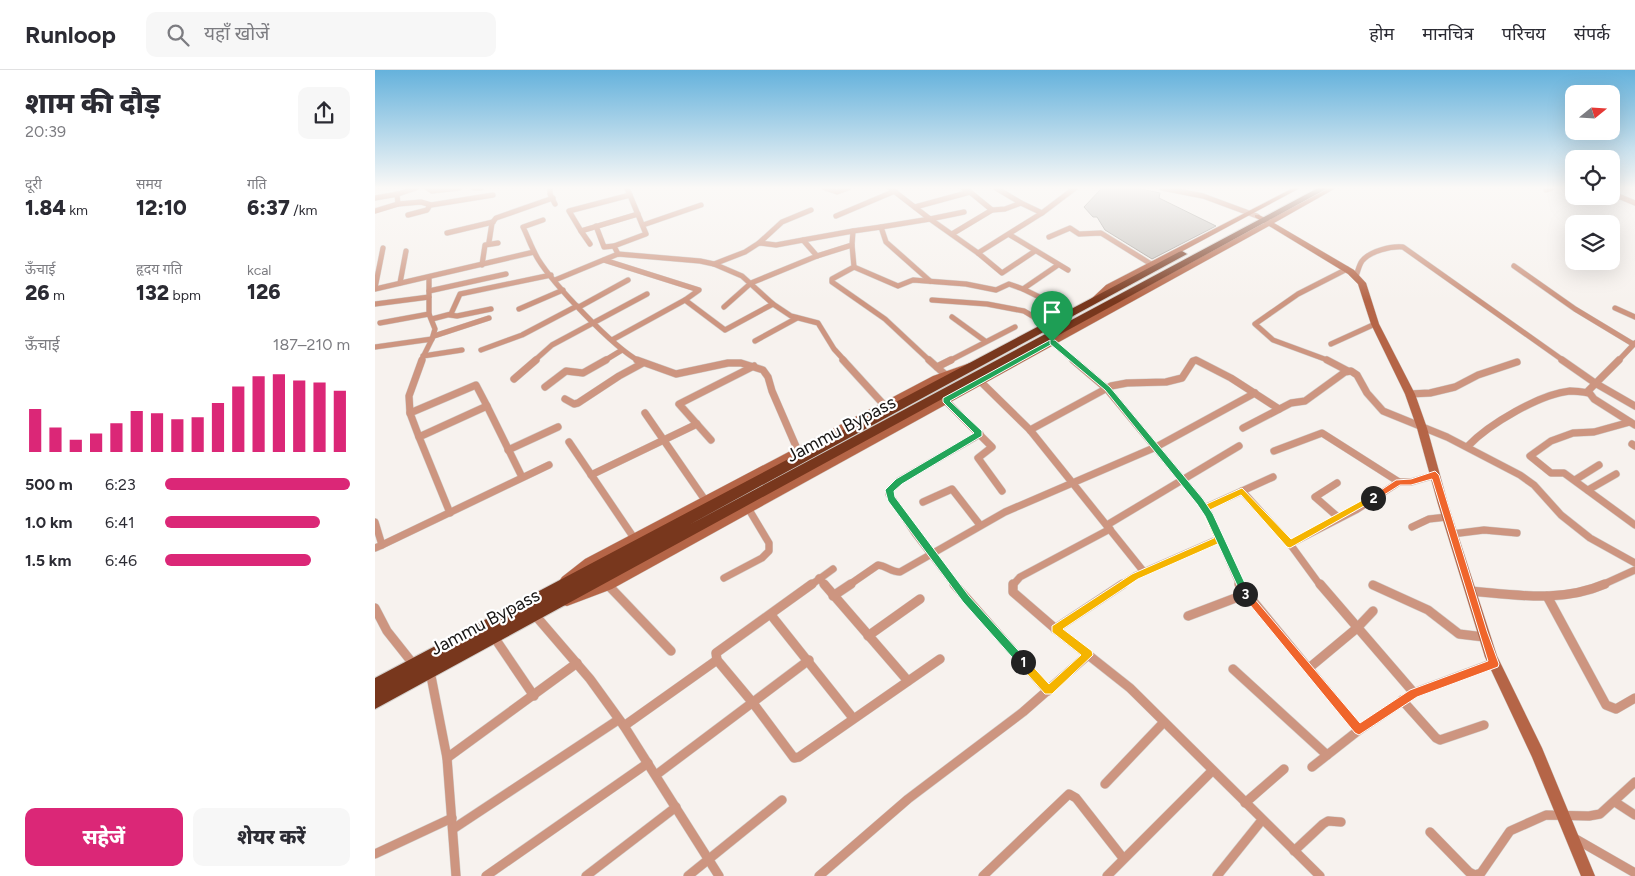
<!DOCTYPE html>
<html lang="hi">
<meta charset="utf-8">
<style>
body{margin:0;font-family:Figtree,"Noto Sans Devanagari",sans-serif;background:#f7f7f7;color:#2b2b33;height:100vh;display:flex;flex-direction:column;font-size:19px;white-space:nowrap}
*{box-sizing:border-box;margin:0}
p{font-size:16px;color:#7c7c81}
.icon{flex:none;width:28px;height:28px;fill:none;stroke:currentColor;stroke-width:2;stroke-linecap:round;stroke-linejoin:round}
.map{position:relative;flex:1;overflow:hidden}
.sheet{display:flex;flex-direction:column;background:#fff;width:375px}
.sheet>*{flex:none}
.needle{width:32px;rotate:72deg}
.controls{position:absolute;left:1190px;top:15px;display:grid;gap:10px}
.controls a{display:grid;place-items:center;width:55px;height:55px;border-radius:10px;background:#fff;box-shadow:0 5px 20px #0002;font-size:25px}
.pin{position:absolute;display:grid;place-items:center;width:42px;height:42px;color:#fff;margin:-51px -21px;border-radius:50% 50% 50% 0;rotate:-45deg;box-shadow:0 0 5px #0007}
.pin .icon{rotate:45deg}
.km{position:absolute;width:25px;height:25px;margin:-12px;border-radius:50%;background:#222;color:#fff;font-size:14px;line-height:25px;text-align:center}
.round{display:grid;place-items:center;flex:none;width:52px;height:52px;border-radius:10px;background:#f7f7f7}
.headline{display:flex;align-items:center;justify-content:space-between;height:85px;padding:0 25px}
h1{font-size:28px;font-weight:800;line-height:38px}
.figures{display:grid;grid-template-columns:repeat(3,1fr);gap:8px;height:85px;padding:5px 25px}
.figures div{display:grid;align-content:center}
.figures b{font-size:21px;font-weight:800}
.figures small{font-size:14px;font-weight:400}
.figures p{font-size:14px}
.chart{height:140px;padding:10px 25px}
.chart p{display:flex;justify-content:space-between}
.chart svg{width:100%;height:90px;margin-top:5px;stroke:#db2777;stroke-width:6}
.action{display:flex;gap:10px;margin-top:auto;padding:10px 25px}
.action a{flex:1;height:58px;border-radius:10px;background:#db2777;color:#fff;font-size:20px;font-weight:800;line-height:58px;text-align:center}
.action a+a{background:#f7f7f7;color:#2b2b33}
ul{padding:0 25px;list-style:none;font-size:16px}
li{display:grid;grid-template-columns:80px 60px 1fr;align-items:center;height:38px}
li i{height:12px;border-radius:6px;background:#db2777}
header{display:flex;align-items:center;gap:30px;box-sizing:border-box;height:70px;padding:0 25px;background:#fff;border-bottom:1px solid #e1e1e2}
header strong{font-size:24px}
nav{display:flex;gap:28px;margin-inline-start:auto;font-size:18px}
.search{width:350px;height:45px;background:#f7f7f7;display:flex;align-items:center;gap:12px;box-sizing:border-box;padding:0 18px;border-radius:10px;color:#7c7c81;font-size:19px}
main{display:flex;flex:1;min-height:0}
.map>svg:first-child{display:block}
.building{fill:#c4c1bc;stroke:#9c9994}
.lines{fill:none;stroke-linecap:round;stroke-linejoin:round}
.street-far2-casing{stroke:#d3cfcb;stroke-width:6}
.street-far1-casing{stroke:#d3cfcb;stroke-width:8}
.street-casing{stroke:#d3cfcb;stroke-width:10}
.secondary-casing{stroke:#d3cfcb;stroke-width:1}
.highway-casing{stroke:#d3cfcb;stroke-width:2}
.street-far2{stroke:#cd9580;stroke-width:5}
.street-far1{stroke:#cd9580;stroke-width:7}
.street{stroke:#cd9580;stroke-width:9}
.secondary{fill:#b56547;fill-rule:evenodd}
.highway{fill:#78371d;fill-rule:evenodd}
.split-1{fill:#22a559;stroke:#fff}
.split-2{fill:#f5b400;stroke:#fff}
.split-3{fill:#f0652b;stroke:#fff}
.split-4{fill:#22a559;stroke:#fff}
.labels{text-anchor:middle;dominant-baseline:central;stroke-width:4.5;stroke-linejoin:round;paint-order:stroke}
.street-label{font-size:18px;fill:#181615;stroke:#fff}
</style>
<header>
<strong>Runloop</strong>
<div class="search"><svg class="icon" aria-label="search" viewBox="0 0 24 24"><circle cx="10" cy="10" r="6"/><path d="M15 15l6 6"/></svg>यहाँ खोजें</div>
<nav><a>होम</a><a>मानचित्र</a><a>परिचय</a><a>संपर्क</a></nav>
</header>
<main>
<section class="sheet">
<div class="headline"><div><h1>शाम की दौड़</h1><p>20:39</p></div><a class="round"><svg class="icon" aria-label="share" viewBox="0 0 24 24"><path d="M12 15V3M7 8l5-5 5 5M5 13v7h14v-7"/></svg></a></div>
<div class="figures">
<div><p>दूरी</p><b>1.84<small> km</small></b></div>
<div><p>समय</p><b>12:10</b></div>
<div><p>गति</p><b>6:37<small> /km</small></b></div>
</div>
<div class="figures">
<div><p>ऊँचाई</p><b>26<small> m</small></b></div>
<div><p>हृदय गति</p><b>132<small> bpm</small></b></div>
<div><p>kcal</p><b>126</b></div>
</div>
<div class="chart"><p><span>ऊँचाई</span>187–210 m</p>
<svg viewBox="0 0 160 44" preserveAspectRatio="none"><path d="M5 44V23M15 44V32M25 44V38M35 44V35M45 44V30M55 44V24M65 44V25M75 44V28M85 44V27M95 44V20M105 44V12M115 44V7M125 44V6M135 44V9M145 44V10M155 44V14"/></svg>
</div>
<ul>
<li><b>500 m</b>6:23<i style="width:100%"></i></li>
<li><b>1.0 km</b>6:41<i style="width:84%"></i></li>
<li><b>1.5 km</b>6:46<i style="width:79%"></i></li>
</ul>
<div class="action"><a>सहेजें</a><a>शेयर करें</a></div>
</section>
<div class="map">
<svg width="1260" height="806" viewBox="0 0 1260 806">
<rect width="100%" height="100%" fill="#f7f2ee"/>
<!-- building -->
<path class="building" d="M727,118H761L785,123L784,128L841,156L777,189L730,160L722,147H718L709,137Z"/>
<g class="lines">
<!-- street-far2 casing -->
<g class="street-far2-casing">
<g id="street-far2">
<path d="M52,118L57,121L84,118"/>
<path d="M99,118H106"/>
<path d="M175,118V124L180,134"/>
<path d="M450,118L462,122L473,118"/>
<path d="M515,118L555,149L589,142"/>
<path d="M787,118L828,126L882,146"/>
<path d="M1171,120L1177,118"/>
<path d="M1236,123L1260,133"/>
<path d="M22,124L23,134L46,132L56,135L118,125"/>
<path d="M0,128L23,124L41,118"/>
<path d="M540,137L595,122L588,118"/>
<path d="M617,140L630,139L646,133L621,118"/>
<path d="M0,141L23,134"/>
<path d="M667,143L700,118"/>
<path d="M33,145L52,140L55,135"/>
<path d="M461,146L520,121"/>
<path d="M168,150L148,157C153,167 157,179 163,189C179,215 238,277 264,291"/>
<path d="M268,155L326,135"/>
<path d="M221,156L229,177L239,176"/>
<path d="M506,157L555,149L603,183L627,203L660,181"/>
<path d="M206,161L194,141L255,125"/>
<path d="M478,161L506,157L511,172L555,211"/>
<path d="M72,163L118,152"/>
<path d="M577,164L617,140L595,122"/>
<path d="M635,165L693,200"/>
<path d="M674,167L695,158L704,164L726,163L776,194"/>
<path d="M428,170L478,161L477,175L442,186"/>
<path d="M114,172L117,153L121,148L178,128"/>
<path d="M384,173L407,152L436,140"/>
<path d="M215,174L206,161L263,144"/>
<path d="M477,175L479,197L457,209V212L510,249L555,291"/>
<path d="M603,183L667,143L646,133"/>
<path d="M243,184L239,176L271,164L252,118"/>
<path d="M229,190L324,220L310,230"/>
<path d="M339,194L370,182L384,173L401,175L428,170L442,186L376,213L349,237"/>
<path d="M107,195L110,175L123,173"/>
<path d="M683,195L648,219L697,243"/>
<path d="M1139,196L1200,239L1258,274"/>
<path d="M479,197L523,216L538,210L591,214L621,220L634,214L648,219"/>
<path d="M981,206C983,201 984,195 987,191C995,181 1016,176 1028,177L1189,291"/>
<path d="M54,207V244"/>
<path d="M180,210L243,184L325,191L339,194L367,206L398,234L350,260L310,230L237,270"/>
<path d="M25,213L31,181"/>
<path d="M0,218L8,178"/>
<path d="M0,219L159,182"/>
<path d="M54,221L131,204"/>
<path d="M557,230L612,234L649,241L674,256"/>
<path d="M0,234L54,227"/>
<path d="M398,234L416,246L443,253L459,279L470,291"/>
<path d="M204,237L253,210"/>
<path d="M1240,238L1260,247"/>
<path d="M144,239L188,220"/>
<path d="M75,245L82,246L116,239"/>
<path d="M577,247L610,271"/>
<path d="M57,249L76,244L85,224L176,205"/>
<path d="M5,253L54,244L60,259L57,269"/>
<path d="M59,266L114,248"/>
<path d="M380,271L422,248"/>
<path d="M677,272L699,291"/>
<path d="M956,274L1000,254"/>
<path d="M0,277L57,269L46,291"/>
<path d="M106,280L147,265L202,236"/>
<path d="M48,286L87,280"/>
<path d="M159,291L177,275L272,224"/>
<path d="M229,291L247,280"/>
<path d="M574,291L640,257"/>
<path d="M818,291H823"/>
<path d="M955,291L898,270L880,254L923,224L972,199"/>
<path d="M1243,291L1260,273"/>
</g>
</g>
<!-- street-far1 casing -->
<g class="street-far1-casing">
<g id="street-far1">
<path d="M262,290L301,304L353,293H366L388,300L393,307L397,321L423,381"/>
<path d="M468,290L510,336"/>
<path d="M554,290L574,308"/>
<path d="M698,290L732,319L825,431L834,444L865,515"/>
<path d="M952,290L973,301"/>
<path d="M1187,290L1220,313L1260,336"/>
<path d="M1244,290L1213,321L1219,329L1260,355"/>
<path d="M562,297L576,290"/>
<path d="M139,309L161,290"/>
<path d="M605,311L655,360L769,502"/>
<path d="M170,317L191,301L208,303L231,290"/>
<path d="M1035,324L1055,323L1080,317L1103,305L1142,292"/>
<path d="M190,329L199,334L203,333L244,306L268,293"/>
<path d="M570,330L617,377L603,388L627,421"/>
<path d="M35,343L34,326L47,290"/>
<path d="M270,343L330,430"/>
<path d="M1255,352L1219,362L1198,363L1176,371L1155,386L1176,403H1189L1260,455"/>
<path d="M868,358L916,333L930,331L970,302L976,301L982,305L992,323L1008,341L1072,367L1145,405L1159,415L1186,445L1215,468L1260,493"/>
<path d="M655,360L736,316L752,313L791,312L807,308L818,291L821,290L856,308L904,339"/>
<path d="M44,367L35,343L101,315L112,336"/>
<path d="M336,370L304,334L379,296"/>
<path d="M194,372L259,468"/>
<path d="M1257,374L1260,376"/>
<path d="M1093,376C1114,354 1165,324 1195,321C1201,321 1208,322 1214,323"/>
<path d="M133,380L183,357"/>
<path d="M899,381L947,363L1024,412H1036L1060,405"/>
<path d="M216,405L322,354"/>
<path d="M1200,410L1224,395"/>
<path d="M962,413L940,427L964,448"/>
<path d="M1213,420L1241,404"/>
<path d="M867,421L915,474L945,515"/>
<path d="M548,432L577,419L605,455"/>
<path d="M830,438L898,407"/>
<path d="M75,443L44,367L112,336L147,407"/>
<path d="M0,452L7,475L0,478"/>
<path d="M732,455L864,376"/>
<path d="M1037,457L1054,449L1072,447"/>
<path d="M1077,464L1109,460L1142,463"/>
<path d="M915,474L981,440L1024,412"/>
<path d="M7,475L174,395"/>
<path d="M349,508L387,488L394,481V473L373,438"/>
<path d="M444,508L450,515"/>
<path d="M436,515L458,499"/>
<path d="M474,515L503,495C512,496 516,502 525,502L630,442L781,377L880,323"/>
<path d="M580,515L540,463L514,424L515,420L524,411L605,364"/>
<path d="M638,515L645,507L735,459"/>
<path d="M746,515L760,506L844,469"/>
<path d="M1227,515L1260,500"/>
</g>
</g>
<!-- street casing -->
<g class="street-casing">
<g id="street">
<path d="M437,514L341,583L342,590L378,633L419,688L424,687L565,589"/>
<path d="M449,514L533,611"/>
<path d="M579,514L673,621"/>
<path d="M638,514V522L683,561L755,618L945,806"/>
<path d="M864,514L984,660"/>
<path d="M945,514L1039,623"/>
<path d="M233,515L296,581"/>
<path d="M998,515L1053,540L1084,564L1109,567"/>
<path d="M1095,521C1142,525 1186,533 1230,514"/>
<path d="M458,526L476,514"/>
<path d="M1172,526L1231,635L1241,639L1260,628"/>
<path d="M0,538L12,561L39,595"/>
<path d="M160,545L215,609L249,656L344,806"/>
<path d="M396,545L478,648"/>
<path d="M813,546L871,524"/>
<path d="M680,559L748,514"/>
<path d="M493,566L545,529"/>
<path d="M119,567L159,626"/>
<path d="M934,598L982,558L998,541"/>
<path d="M858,599L952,685"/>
<path d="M55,601L72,688L81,806"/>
<path d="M1027,630L1061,668L1065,670L1109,655"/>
<path d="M249,656L342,590"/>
<path d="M72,688L202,593"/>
<path d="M937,697L984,660L1039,623L1119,593"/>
<path d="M281,705L434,590"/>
<path d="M730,714L788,653"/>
<path d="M1240,732L1260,745"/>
<path d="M870,733L909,699"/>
<path d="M78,759L243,650"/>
<path d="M1055,762L1094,802L1100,805L1106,803L1135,761L1171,745L1214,746L1225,744L1260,712"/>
<path d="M1199,768L1260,803"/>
<path d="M919,781L948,754L953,751L966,752"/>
<path d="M0,784L77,748"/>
<path d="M111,806L273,693"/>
<path d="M211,806L301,737"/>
<path d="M313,806L407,730"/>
<path d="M444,806L533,729L648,642L713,585"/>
<path d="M608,806L694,724L701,728L748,788"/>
<path d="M732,806L837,701"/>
<path d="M842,806L887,750"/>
</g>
</g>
<!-- secondary casing -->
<g class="secondary-casing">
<g id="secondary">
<path d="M918,118H925L737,219L721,233H718L714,231L731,215Z"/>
<path d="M954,118H961L899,153L979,200L991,213L1004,254L1040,324L1052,358L1073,434L1122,586L1167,678L1220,806H1206L1157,687L1110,587L1063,434L1042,358L1030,324L996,254L983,214L973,204L894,156L237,519L192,536L188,535L186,531L188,527L229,511L889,153L880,147V145H884L894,150Z"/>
<path d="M595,293L598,294L599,296L598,298L564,310L218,495L195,513L191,515L187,513L185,510L187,507L210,489L558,306Z"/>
</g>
</g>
<!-- highway casing -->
<g class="highway-casing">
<path id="highway" d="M943,118H953L0,639V608L804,182L807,181L812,184L312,456Z"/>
</g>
<!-- street-far2 -->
<use href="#street-far2" class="street-far2"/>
<!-- street-far1 -->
<use href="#street-far1" class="street-far1"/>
<!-- street -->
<use href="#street" class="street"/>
<!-- secondary -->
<use href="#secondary" class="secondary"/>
<!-- highway -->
<use href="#highway" class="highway"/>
</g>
<!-- sky -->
<linearGradient id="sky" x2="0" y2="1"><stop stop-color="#65b2dc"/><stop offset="0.51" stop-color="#fbf9f7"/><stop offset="1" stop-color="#fbf9f7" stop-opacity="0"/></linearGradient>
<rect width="1260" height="231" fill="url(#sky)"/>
<!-- split-1 -->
<path class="split-1" d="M675,270L681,272L575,331L607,361V366L527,414L519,421L520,427L594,526L651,589V595L648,597L644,595L588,532L513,431L510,420L521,409L599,363L568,332V328Z"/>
<!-- split-2 -->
<path class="split-2" d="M867,418L916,469L995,426L998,425L1003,428L915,478L912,477L866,425L835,440L848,469L847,472L763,509L688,559L717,581L718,585L677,624H670L644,595V589H651L674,614L706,585L677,562V556L757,504L839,468L826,438L827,436Z"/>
<!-- split-3 -->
<path class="split-3" d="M1060,401L1064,405L1112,561L1124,594L1123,597L1042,627L984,665L980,663L866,524L870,519L873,521L985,653L1035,620L1113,591L1057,409L1036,415H1025L998,432L994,428L1021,410L1036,409Z"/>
<!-- split-4 -->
<path class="split-4" d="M675,270H680L735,317L828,429L838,444L875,524L873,526H867L830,446L822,434L730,320L675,274Z"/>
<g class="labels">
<!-- street labels -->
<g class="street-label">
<text transform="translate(466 359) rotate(-28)">Jammu Bypass</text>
<text transform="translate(110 552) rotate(-28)">Jammu Bypass</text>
</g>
</g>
</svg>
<div class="controls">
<a><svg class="needle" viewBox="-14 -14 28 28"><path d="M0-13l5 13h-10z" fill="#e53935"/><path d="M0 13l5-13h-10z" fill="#7c7c81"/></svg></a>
<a><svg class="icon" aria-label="locate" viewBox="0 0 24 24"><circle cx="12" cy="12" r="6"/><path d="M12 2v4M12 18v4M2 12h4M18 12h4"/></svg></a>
<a><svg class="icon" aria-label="layers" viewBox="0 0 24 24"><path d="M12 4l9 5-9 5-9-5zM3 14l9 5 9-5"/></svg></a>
</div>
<div class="pin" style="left:677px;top:272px;background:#1e9e55"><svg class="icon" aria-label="arrive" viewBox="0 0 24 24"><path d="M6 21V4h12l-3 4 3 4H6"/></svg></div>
<b class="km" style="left:648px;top:592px">1</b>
<b class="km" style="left:998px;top:428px">2</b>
<b class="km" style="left:870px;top:524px">3</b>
</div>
</main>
